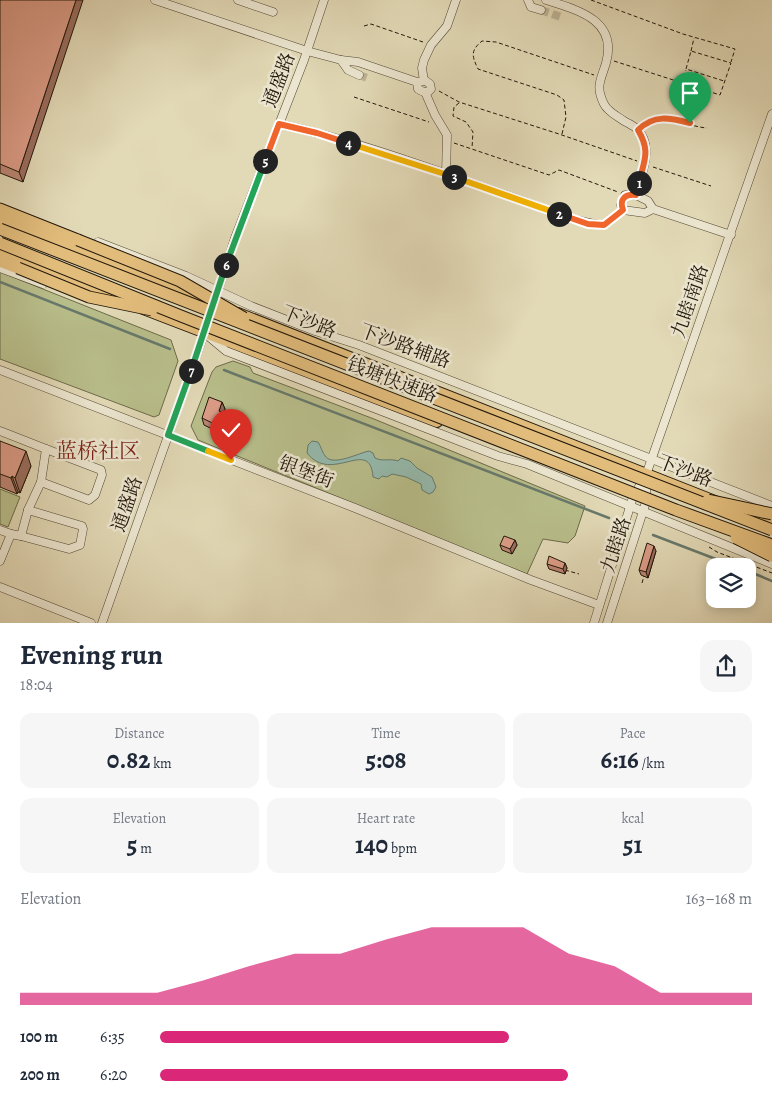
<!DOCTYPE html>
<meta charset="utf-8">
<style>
body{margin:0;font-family:Alegreya,"Noto Serif SC",serif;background:#f6f6f7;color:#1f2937;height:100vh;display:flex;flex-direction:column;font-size:19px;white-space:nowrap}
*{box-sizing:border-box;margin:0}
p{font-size:16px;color:#747a83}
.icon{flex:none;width:28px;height:28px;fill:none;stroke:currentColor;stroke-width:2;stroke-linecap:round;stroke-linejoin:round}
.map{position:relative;height:623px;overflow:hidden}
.drawer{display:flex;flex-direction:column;background:#fff;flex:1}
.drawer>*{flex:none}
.buttons{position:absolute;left:706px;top:558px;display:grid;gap:10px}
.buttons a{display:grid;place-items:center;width:50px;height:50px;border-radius:10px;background:#fff;box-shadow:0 2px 12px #0003;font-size:25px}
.pin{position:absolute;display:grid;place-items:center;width:42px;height:42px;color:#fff;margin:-51px -21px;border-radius:50% 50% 50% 0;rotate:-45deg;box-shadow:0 0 5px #0007}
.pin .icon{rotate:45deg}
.km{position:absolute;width:25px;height:25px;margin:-12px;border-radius:50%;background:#222;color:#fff;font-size:14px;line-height:25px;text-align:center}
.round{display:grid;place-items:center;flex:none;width:52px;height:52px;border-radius:15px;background:#f6f6f7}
.head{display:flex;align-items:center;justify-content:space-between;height:85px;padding:0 20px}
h1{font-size:28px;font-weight:700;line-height:38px}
.stats{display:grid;grid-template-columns:repeat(3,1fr);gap:8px;height:85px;padding:5px 20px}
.stats div{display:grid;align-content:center;border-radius:12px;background:#f6f6f7;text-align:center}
.stats b{font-size:25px;font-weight:700}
.stats small{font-size:14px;font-weight:400}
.stats p{font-size:14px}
.chart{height:140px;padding:10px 20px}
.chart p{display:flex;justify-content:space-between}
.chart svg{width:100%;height:90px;margin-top:5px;fill:#db2777;opacity:.7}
ul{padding:0 20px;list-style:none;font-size:16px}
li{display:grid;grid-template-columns:80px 60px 1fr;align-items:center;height:38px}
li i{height:12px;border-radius:6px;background:#db2777}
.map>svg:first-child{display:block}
.green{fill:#b8be8b;stroke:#6d6a4a}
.water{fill:#95baad;stroke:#67796c}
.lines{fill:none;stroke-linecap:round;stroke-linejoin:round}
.stream{stroke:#67796c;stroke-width:2.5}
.minor-tunnel{stroke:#bcb294;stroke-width:8;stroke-dasharray:8 4;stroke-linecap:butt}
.minor-casing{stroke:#524835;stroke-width:9}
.major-casing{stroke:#22170a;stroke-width:12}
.highway-casing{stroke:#22170a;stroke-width:13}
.path{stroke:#22170a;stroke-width:1;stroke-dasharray:4 2.5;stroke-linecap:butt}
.minor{stroke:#ece6d0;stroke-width:8}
.major{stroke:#e1bc7b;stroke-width:10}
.highway{stroke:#e1bc7b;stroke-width:11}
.highway-bridge-casing{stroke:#22170a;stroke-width:13;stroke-linecap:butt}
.highway-bridge{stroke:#e1bc7b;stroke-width:11}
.wall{fill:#bd8674;stroke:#22170a}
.shaded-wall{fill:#9a6d5e;stroke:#22170a}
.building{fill:#dc9c87;stroke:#22170a}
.split-1-casing{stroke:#fff;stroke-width:10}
.split-2-casing{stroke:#fff;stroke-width:10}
.split-3-casing{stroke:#fff;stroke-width:10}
.split-4-casing{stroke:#fff;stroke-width:10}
.split-5-casing{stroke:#fff;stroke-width:10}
.split-6-casing{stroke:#fff;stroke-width:10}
.split-7-casing{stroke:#fff;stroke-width:10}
.split-8-casing{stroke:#fff;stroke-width:10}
.split-9-casing{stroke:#fff;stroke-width:10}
.split-1{stroke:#f0652b;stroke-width:6}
.split-2{stroke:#f0652b;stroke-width:6}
.split-3{stroke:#f5b400;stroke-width:6}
.split-4{stroke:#f5b400;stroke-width:6}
.split-5{stroke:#f0652b;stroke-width:6}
.split-6{stroke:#22a559;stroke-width:6}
.split-7{stroke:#22a559;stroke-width:6}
.split-8{stroke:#22a559;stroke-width:6}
.split-9{stroke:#f5b400;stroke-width:6}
.labels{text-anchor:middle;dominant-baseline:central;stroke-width:5;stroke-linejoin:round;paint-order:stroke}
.street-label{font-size:19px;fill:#22170a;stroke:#ece6d0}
.quarter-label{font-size:21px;fill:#7a1f14;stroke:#ece6d0}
</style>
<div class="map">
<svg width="772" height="623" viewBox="0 0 772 623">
<rect width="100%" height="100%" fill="#e2d9b6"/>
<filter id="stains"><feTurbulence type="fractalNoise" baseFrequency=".004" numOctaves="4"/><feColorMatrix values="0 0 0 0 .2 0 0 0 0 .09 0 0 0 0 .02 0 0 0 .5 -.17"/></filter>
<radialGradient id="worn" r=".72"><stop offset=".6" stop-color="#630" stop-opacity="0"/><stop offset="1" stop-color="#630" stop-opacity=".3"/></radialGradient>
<!-- green -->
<g class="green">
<path d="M0,272L171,340L178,361L159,415L154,417L0,359Z"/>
<path d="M233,361L250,367L253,373L374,419L585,506L575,536L568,543L543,539L527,574L198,440L191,426L212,372L216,367Z"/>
<path d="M0,489L20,497L8,527L0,524Z"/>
</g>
<!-- water -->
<path class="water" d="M312,441L318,442C321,446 322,453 326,457C334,466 359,453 369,451L373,453L375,458C383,462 390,458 398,461L401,458L410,461L417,468L432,477L436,487L433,492L429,494L422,490L421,484L406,477L392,474L387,477L382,476L379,479L373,477C370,436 332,485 307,453L308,445Z"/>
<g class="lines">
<!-- stream -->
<g class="stream">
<path d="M0,282L170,349"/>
<path d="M224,370L609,518"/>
<path d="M653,535L734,566"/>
<path d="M748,571L772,581"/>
</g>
<!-- minor-tunnel -->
<g class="minor-tunnel">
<path d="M541,10L561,17"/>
<path d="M359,75L370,79"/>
</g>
<!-- minor casing -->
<g class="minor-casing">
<g id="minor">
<path d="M155,0L307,51L341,60L348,70L359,75"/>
<path d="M238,0L273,12"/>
<path d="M528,0L531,7L541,10"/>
<path d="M546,0C578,10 618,20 606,63C601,80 595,86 604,104C608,112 617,116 624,121C628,123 634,126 637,129C655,146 641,175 636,195L648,201L653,209L731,235"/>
<path d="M341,60L358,62L417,82L418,89C423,92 427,94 431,89L430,84L426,81L417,82"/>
<path d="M424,81L422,68L424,60L431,45L447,26L456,0"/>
<path d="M425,92L435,115L447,135L446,174"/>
<path d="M279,124C358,141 434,170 509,196C540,206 572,223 604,225L623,210"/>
<path d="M636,195H625L621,205L623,210L645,213L653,209"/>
<path d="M98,242L186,276L251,306L315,331L359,345L426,371L772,506"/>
<path d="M0,268L43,284"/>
<path d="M208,336L226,351L498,456L527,464L772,564"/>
<path d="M0,370L355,508L531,580L599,605"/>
<path d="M0,431L46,449L41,482L28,510L21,536L11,534L0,530"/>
<path d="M41,482L89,500L95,495L102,475L101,470L46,449"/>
<path d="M21,536L69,549L80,545L83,529L82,526L28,510"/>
<path d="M0,561L11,534"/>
<path d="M0,587L91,623"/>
<path d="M102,623L204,334L235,238L304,60L324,0"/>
<path d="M594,623L633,497L646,475L772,114"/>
<path d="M607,623L646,502V477"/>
</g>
</g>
<!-- major casing -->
<g class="major-casing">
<g id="major">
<path d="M0,219L204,299"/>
<path d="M0,252L118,299"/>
<path d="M143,309L437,422"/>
<path d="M238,313L715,501"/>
<path d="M738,510L772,523"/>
</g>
</g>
<!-- highway casing -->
<g class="highway-casing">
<g id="highway">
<path d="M0,209L78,240"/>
<path d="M0,261L18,268"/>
</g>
</g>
<!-- path -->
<g class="path">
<path d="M591,0L683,34L735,49L731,62"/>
<path d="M364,26L371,24L423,42"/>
<path d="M691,51L694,38"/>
<path d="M614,61L720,95L731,63L691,51L686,69L724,81"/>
<path d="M682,83L686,70"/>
<path d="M439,91L459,102L559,134L637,161"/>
<path d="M354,97L429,122"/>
<path d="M459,103L454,107L453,116L466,122L473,132L472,148"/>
<path d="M644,124C670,110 682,126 707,128"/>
<path d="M562,134L566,117L564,100L557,95L478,69C472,56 470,51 482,41L496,42L594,75"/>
<path d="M454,143L549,175L559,170L618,192"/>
<path d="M653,167L711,186"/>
<path d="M709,547L717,552L772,573"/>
<path d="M565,570L579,574"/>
<path d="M642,583L644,576"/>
</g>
<!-- minor -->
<use href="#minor" class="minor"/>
<!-- major -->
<use href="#major" class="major"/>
<!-- highway -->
<use href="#highway" class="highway"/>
<!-- highway-bridge casing -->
<g class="highway-bridge-casing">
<g id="highway-bridge">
<path d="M0,229L772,530"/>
<path d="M78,240L180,281L244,318"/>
<path d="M0,243L181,316L676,510L772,545"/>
<path d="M18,268L89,297L152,310"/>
<path d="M708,500L772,514"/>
<path d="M736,538L772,556"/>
</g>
</g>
<!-- highway-bridge -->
<use href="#highway-bridge" class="highway-bridge"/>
</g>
<!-- wall -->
<g class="wall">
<path d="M0,0L23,182L0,173Z"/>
<path d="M222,402L225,409L223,413L237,425L231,438L204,425L202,418Z"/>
<path d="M0,441L31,466L20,493L18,492L17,494L0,487Z"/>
<path d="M515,540L517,545L512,554L502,550L500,545Z"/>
<path d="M656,551L648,578L641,575L639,570Z"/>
<path d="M565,563L567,568L565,574L549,569L547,564Z"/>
</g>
<!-- shaded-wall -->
<g class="shaded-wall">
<path d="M76,0H83L23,182L19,172Z"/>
<path d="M222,402L225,409L221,418L219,411Z"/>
<path d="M234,418L237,425L231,438L229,431Z"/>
<path d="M26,451L31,466L20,493L15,478Z"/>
<path d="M12,476L18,492L17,494L11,478Z"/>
<path d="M515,540L517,545L512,554L510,549Z"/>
<path d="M654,546L656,551L648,578L646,572Z"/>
<path d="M565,563L567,568L565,574L563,569Z"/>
</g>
<!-- building -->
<g class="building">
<path d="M0,0H76L19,172L0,164Z"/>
<path d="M209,397L222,402L219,411L234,418L229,431L202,418Z"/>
<path d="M0,441L26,451L15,478L12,476L11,478L0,474Z"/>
<path d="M504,536L515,540L510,549L500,545Z"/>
<path d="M647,543L654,546L646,572L639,570Z"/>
<path d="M549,556L565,563L563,569L547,564Z"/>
</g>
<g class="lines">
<!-- split-1 casing -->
<g class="split-1-casing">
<path id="split-1" d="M639,183C644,160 651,152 638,130C654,114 670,118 690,123"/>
</g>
<!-- split-2 casing -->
<g class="split-2-casing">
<path id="split-2" d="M559,214L588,224L604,225L623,210C619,199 625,194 636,195L639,183"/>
</g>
<!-- split-3 casing -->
<g class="split-3-casing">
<path id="split-3" d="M454,177L559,214"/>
</g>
<!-- split-4 casing -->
<g class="split-4-casing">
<path id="split-4" d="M348,143L454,177"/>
</g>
<!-- split-5 casing -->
<g class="split-5-casing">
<path id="split-5" d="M265,161L279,124L317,133L348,143"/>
</g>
<!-- split-6 casing -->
<g class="split-6-casing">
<path id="split-6" d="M226,265L265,161"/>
</g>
<!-- split-7 casing -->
<g class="split-7-casing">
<path id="split-7" d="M191,371L226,265"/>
</g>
<!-- split-8 casing -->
<g class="split-8-casing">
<path id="split-8" d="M191,371L168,435L208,451"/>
</g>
<!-- split-9 casing -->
<g class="split-9-casing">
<path id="split-9" d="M208,451L231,460"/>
</g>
<!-- split-1 -->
<use href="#split-1" class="split-1"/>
<!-- split-2 -->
<use href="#split-2" class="split-2"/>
<!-- split-3 -->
<use href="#split-3" class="split-3"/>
<!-- split-4 -->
<use href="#split-4" class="split-4"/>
<!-- split-5 -->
<use href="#split-5" class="split-5"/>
<!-- split-6 -->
<use href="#split-6" class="split-6"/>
<!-- split-7 -->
<use href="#split-7" class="split-7"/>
<!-- split-8 -->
<use href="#split-8" class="split-8"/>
<!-- split-9 -->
<use href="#split-9" class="split-9"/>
</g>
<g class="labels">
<!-- street labels -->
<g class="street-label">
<text transform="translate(279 80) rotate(-69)">通盛路</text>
<text transform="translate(690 301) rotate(-71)">九睦南路</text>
<text transform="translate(309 322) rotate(22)">下沙路</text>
<text transform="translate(405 346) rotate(20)">下沙路辅路</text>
<text transform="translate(392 380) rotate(21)">钱塘快速路</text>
<text transform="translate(685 471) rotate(21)">下沙路</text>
<text transform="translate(306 472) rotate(21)">银堡街</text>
<text transform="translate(127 504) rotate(-71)">通盛路</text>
<text transform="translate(616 545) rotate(-72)">九睦路</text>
</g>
<!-- quarter labels -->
<g class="quarter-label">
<text x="98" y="451">蓝桥社区</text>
</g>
</g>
<rect width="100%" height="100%" filter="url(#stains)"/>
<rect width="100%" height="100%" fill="url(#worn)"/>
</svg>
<div class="buttons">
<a><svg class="icon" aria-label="layers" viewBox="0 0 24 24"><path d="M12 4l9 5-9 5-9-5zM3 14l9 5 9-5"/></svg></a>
</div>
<div class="pin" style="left:690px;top:123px;background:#1e9e55"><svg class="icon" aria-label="arrive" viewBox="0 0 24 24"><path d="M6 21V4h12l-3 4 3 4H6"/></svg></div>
<div class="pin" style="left:231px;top:460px;background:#d93025"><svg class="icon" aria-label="check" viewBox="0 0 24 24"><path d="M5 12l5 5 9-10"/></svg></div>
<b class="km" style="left:639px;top:183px">1</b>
<b class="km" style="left:559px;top:214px">2</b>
<b class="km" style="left:454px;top:177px">3</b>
<b class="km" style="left:348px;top:143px">4</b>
<b class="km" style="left:265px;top:161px">5</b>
<b class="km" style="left:226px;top:265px">6</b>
<b class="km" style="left:191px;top:371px">7</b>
</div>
<section class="drawer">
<div class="head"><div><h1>Evening run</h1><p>18:04</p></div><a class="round"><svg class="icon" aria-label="share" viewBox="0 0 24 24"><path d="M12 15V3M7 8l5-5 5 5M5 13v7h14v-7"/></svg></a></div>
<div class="stats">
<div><p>Distance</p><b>0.82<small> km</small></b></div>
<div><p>Time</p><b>5:08</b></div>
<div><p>Pace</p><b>6:16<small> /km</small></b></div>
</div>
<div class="stats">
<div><p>Elevation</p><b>5<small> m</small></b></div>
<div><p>Heart rate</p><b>140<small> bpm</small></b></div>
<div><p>kcal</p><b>51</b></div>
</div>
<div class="chart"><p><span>Elevation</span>163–168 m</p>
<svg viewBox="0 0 160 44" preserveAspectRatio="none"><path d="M0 44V38L10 38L20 38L30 38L40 32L50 25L60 19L70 19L80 12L90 6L100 6L110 6L120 19L130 25L140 38L150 38L160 38V44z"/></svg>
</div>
<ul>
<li><b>100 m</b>6:35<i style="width:59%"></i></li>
<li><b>200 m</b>6:20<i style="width:69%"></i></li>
</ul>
</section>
